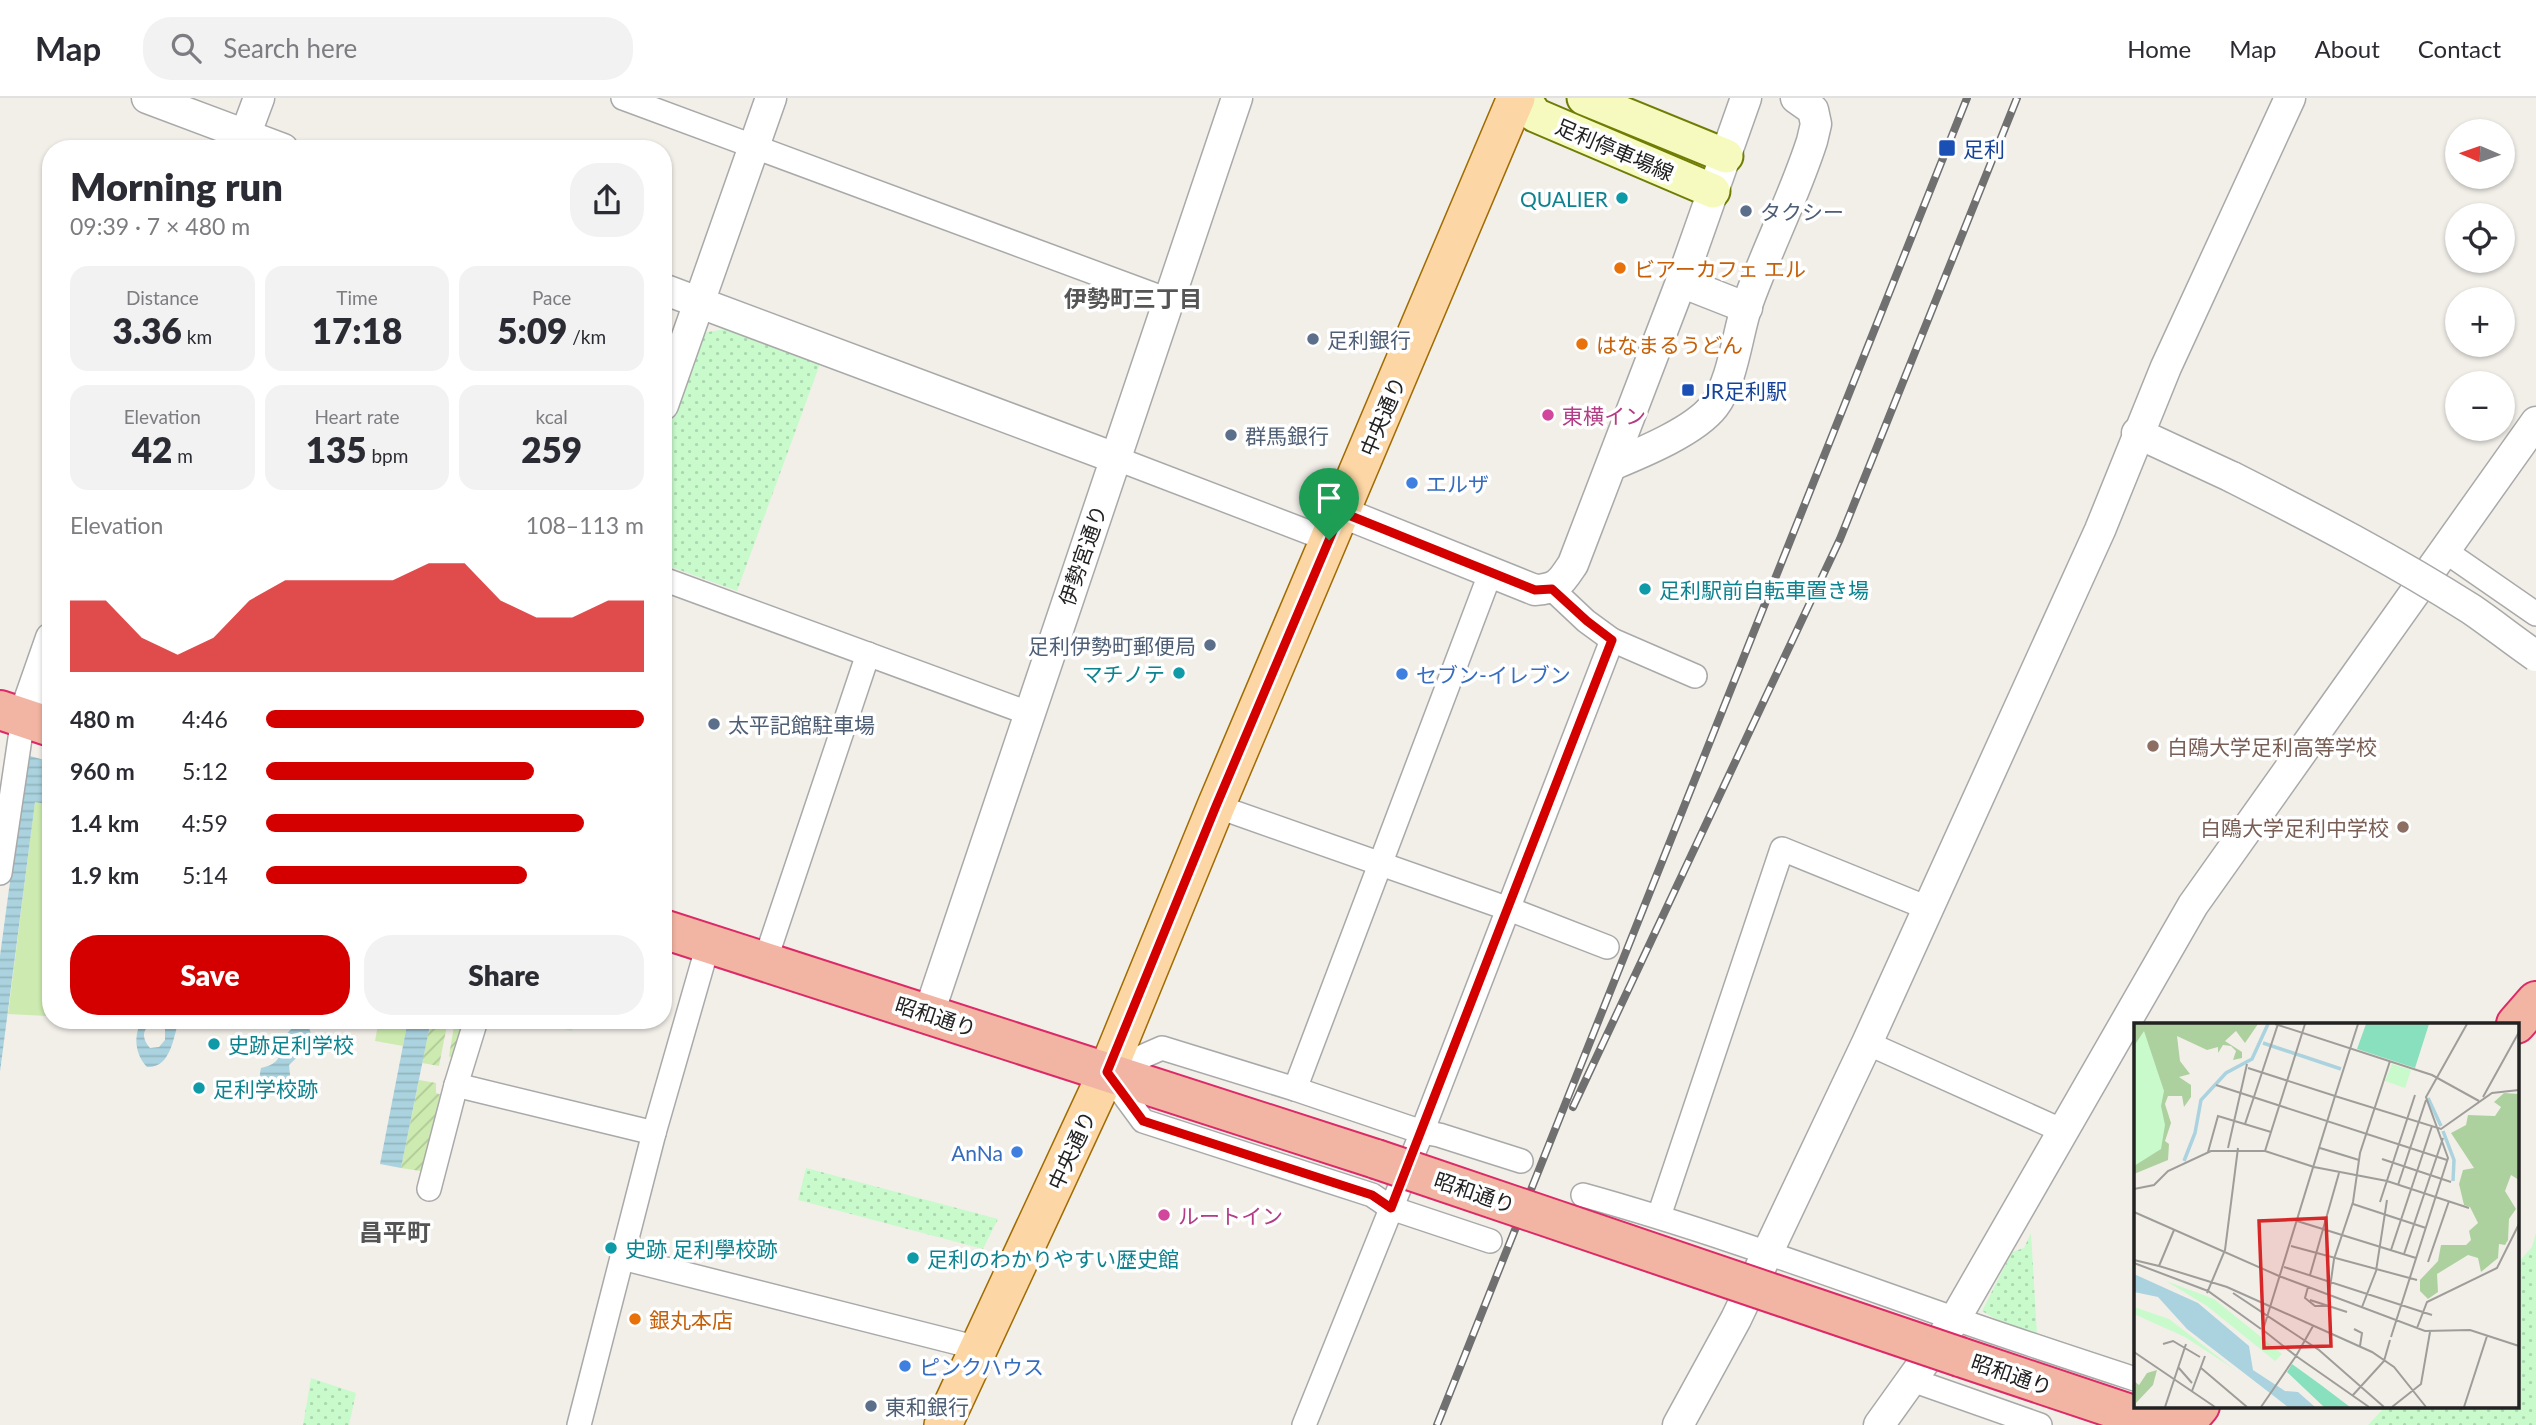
<!DOCTYPE html>
<meta charset="utf-8">
<style>
body{margin:0;font-family:Lato,"Noto Sans JP",sans-serif;background:#f2f2f3;color:#2b2b33;height:100vh;display:flex;flex-direction:column;font-size:26px;white-space:nowrap}
*{box-sizing:border-box;margin:0}
p{font-size:23px;color:#7c7c81}
.icon{flex:none;width:38px;height:38px;fill:none;stroke:currentColor;stroke-width:2;stroke-linecap:round;stroke-linejoin:round}
.map{position:relative;flex:1;overflow:hidden}
.details{position:absolute;left:42px;top:42px;width:630px;height:889px;display:flex;flex-direction:column;background:#fff;border-radius:28px;box-shadow:0 2px 5px #0004}
.details>*{flex:none}
.needle{width:46px;rotate:272deg}
.tools{position:absolute;left:2445px;top:21px;display:grid;gap:14px}
.tools a{display:grid;place-items:center;width:70px;height:70px;border-radius:50%;background:#fff;box-shadow:0 2px 5px #0004;font-size:35px}
.pin{position:absolute;display:grid;place-items:center;width:60px;height:60px;color:#fff;margin:-72px -30px;border-radius:50% 50% 50% 0;rotate:-45deg;box-shadow:0 0 7px #0007}
.pin .icon{rotate:45deg}
.round{display:grid;place-items:center;flex:none;width:74px;height:74px;border-radius:28px;background:#f2f2f3}
.summary{display:flex;align-items:center;justify-content:space-between;height:119px;padding:0 28px}
h1{font-size:38px;font-weight:800;line-height:52px}
.stats{display:grid;grid-template-columns:repeat(3,1fr);gap:10px;height:119px;padding:7px 28px}
.stats div{display:grid;align-content:center;border-radius:18px;background:#f2f2f3;text-align:center}
.stats b{font-size:35px;font-weight:800}
.stats small{font-size:19px;font-weight:400}
.stats p{font-size:19px}
.chart{height:196px;padding:14px 28px}
.chart p{display:flex;justify-content:space-between}
.chart svg{width:100%;height:126px;margin-top:7px;fill:#d40000;opacity:.7}
.cta{display:flex;gap:14px;margin-top:auto;padding:14px 28px}
.cta a{flex:1;height:80px;border-radius:28px;background:#d40000;color:#fff;font-size:28px;font-weight:800;line-height:80px;text-align:center}
.cta a+a{background:#f2f2f3;color:#2b2b33}
ul{padding:0 28px;list-style:none;font-size:23px}
li{display:grid;grid-template-columns:112px 84px 1fr;align-items:center;height:52px}
li i{height:18px;border-radius:9px;background:#d40000}
header{display:flex;align-items:center;gap:42px;box-sizing:border-box;height:98px;padding:0 35px;background:#fff;border-bottom:2px solid #e1e1e2}
header strong{font-size:33px}
nav{display:flex;gap:38px;margin-inline-start:auto;font-size:24px}
.search{width:490px;height:63px;background:#f2f2f3;display:flex;align-items:center;gap:18px;box-sizing:border-box;padding:0 24px;border-radius:28px;color:#7c7c81;font-size:26px}
.map>svg:first-child{display:block}
.grass{fill:#cdebb0}
.park{fill:url(#park-dots)}
.garden{fill:url(#garden-furrows)}
.water{fill:url(#water-rules);fill-rule:evenodd}
.lines{fill:none;stroke-linecap:round;stroke-linejoin:round}
.minor-casing{stroke:#a9a9a9;stroke-width:26}
.tertiary-casing{stroke:#a9a9a9;stroke-width:33}
.secondary-casing{stroke:#707d05;stroke-width:37}
.primary-casing{stroke:#a06b00;stroke-width:40}
.trunk-casing{stroke:#dc2a67;stroke-width:42}
.minor{stroke:#fff;stroke-width:23}
.tertiary{stroke:#fff;stroke-width:30}
.secondary{stroke:#f7fabf;stroke-width:33}
.primary{stroke:#fcd6a4;stroke-width:37}
.trunk{stroke:#f2b4a3;stroke-width:38}
.rail-casing{stroke:#707070;stroke-width:8}
.rail{stroke:#fff;stroke-width:5;stroke-dasharray:16;stroke-linecap:butt}
.tertiary-bridge-casing{stroke:#a9a9a9;stroke-width:33;stroke-linecap:butt}
.trunk-bridge-casing{stroke:#dc2a67;stroke-width:42;stroke-linecap:butt}
.tertiary-bridge{stroke:#fff;stroke-width:30}
.trunk-bridge{stroke:#f2b4a3;stroke-width:38}
.route-casing{stroke:#fff;stroke-width:14}
.route{stroke:#d40000;stroke-width:9}
.transit-dot{fill:#1a4fb4;stroke:#fff;stroke-width:2.5}
.culture-dot{fill:#0f9aa8;stroke:#fff;stroke-width:2.5}
.service-dot{fill:#5c6f8a;stroke:#fff;stroke-width:2.5}
.food-dot{fill:#e8710a;stroke:#fff;stroke-width:2.5}
.hotel-dot{fill:#d1479c;stroke:#fff;stroke-width:2.5}
.shop-dot{fill:#3f7fe0;stroke:#fff;stroke-width:2.5}
.education-dot{fill:#8d6e63;stroke:#fff;stroke-width:2.5}
.labels{text-anchor:middle;dominant-baseline:central;stroke-width:7;stroke-linejoin:round;paint-order:stroke}
.transit-label{font-size:21px;fill:#164399;stroke:#fff;text-anchor:start}
.street-label{font-size:21px;fill:#222;stroke:#fff}
.culture-label{font-size:21px;fill:#0d838f;stroke:#fff;text-anchor:start}
.service-label{font-size:21px;fill:#4e5e75;stroke:#fff;text-anchor:start}
.food-label{font-size:21px;fill:#c56008;stroke:#fff;text-anchor:start}
.hotel-label{font-size:21px;fill:#b23c85;stroke:#fff;text-anchor:start}
.shop-label{font-size:21px;fill:#366cbe;stroke:#fff;text-anchor:start}
.education-label{font-size:21px;fill:#785e54;stroke:#fff;text-anchor:start}
.neighbourhood-label{font-size:23px;font-weight:bold;fill:#555;stroke:#fff}
.quarter-label{font-size:24px;font-weight:bold;fill:#555;stroke:#fff}
.inset-river{fill:none;stroke:#aad3df;stroke-width:3.5}
.inset-road{fill:none;stroke:#9f9d99;stroke-width:2}
.view{fill:#d62828;fill-opacity:0.15;stroke:#d62828;stroke-width:3.5}
.inset-edge{fill:none;stroke:#222;stroke-width:3.5}
</style>
<header>
<strong>Map</strong>
<div class="search"><svg class="icon" aria-label="search" viewBox="0 0 24 24"><circle cx="10" cy="10" r="6"/><path d="M15 15l6 6"/></svg>Search here</div>
<nav><a>Home</a><a>Map</a><a>About</a><a>Contact</a></nav>
</header>
<div class="map">
<svg width="2536" height="1327" viewBox="0 0 2536 1327">
<defs>
<pattern id="park-dots" width="8" height="8" patternUnits="userSpaceOnUse" patternTransform="scale(1.75)"><rect width="8" height="8" fill="#c8facc"/><path d="M2 2h.1M6 6h.1" fill="none" stroke="#acd6af" stroke-width="1.8" stroke-linecap="round"/></pattern>
<pattern id="garden-furrows" width="10" height="10" patternUnits="userSpaceOnUse" patternTransform="scale(1.75)"><rect width="10" height="10" fill="#cdebb0"/><path d="M-1 1l2-2M0 10L10 0M9 11l2-2" fill="none" stroke="#b0c997"/></pattern>
<pattern id="water-rules" width="6" height="5" patternUnits="userSpaceOnUse" patternTransform="scale(1.75)"><rect width="6" height="5" fill="#aad3df"/><path d="M0 2.5h6" fill="none" stroke="#92b5bf"/></pattern>
</defs>
<rect width="100%" height="100%" fill="#f2efe9"/>
<!-- grass -->
<g class="grass">
<path d="M35,703L51,707V887L47,918L8,916Z"/>
<path d="M379,922H408L403,948L375,943Z"/>
</g>
<!-- park -->
<g class="park">
<path d="M725,231L820,266L737,493L663,466V348L702,235Z"/>
<path d="M527,922H575L572,933Z"/>
<path d="M806,1070L998,1121L983,1151L798,1102Z"/>
<path d="M2031,1135L2037,1236L1996,1221L1982,1213L2012,1154L2024,1150Z"/>
<path d="M2536,1135V1327H2368L2386,1308H2517V1166L2532,1149Z"/>
<path d="M311,1280L356,1295L349,1327H303Z"/>
</g>
<!-- garden -->
<g class="garden">
<path d="M431,922H448L439,968L422,965Z"/>
<path d="M455,922H471L454,962L449,958Z"/>
<path d="M419,982L436,985V995L447,999L427,1074L401,1070Z"/>
</g>
<!-- water -->
<g class="water">
<path d="M27,657L51,664V707L35,704L0,974V858Z"/>
<path d="M142,922H179C173,940 171,970 147,969C135,956 133,938 142,922ZM161,926L165,931V942L159,949L150,950C143,942 141,933 150,927Z"/>
<path d="M408,922H431L401,1070L380,1066Z"/>
<path d="M298,927L309,930L311,935L310,947L289,967L292,996L289,999C268,1002 256,990 261,970C294,963 271,940 298,927Z"/>
</g>
<g class="lines">
<!-- minor casing -->
<g class="minor-casing">
<g id="minor">
<path d="M623,0L1168,202"/>
<path d="M1115,360L1329,442"/>
<path d="M2445,453L2536,516"/>
<path d="M663,481L1028,615"/>
<path d="M1552,491L1586,523L1612,542L1695,578"/>
<path d="M1216,708L1509,811L1607,849"/>
<path d="M0,775L23,620"/>
<path d="M765,863L868,556"/>
<path d="M1867,945L2063,1033"/>
<path d="M456,987L654,1035"/>
<path d="M1295,991L1490,476"/>
<path d="M429,1091L456,987L476,922"/>
<path d="M1583,1097C1709,1132 1830,1177 1953,1220C2013,1241 2074,1261 2135,1281"/>
<path d="M1659,1118L1782,751L1930,811"/>
<path d="M1490,1143L1391,1110L1372,1097L1143,1023L1107,974L1162,950L1295,991L1422,1034L1439,1037L1521,1063"/>
<path d="M622,1160L978,1250"/>
<path d="M1912,1282L2040,1327"/>
<path d="M579,1327L654,1035L708,847"/>
<path d="M1304,1327L1422,1034L1612,542"/>
</g>
</g>
<!-- tertiary casing -->
<g class="tertiary-casing">
<g id="tertiary">
<path d="M147,0L283,51"/>
<path d="M240,51L259,0"/>
<path d="M1681,184L1747,210"/>
<path d="M663,191L1115,360"/>
<path d="M663,307L771,0"/>
<path d="M2137,335L2232,379"/>
<path d="M1612,367C1641,355 1695,333 1714,308C1733,283 1737,237 1747,207C1767,151 1794,99 1812,43L1816,26L1813,12L1796,0"/>
<path d="M1341,414L1535,492C1558,491 1561,484 1573,466L1681,184L1746,0"/>
<path d="M23,620L51,540"/>
<path d="M929,915L1237,0"/>
<path d="M1678,1327L1736,1221L1867,945L2100,432L2166,269L2290,0"/>
<path d="M1879,1327L1955,1221L2193,807L2536,324"/>
</g>
</g>
<!-- secondary casing -->
<g class="secondary-casing">
<g id="secondary">
<path d="M1524,0L1535,17L1713,93"/>
<path d="M1584,0L1726,58"/>
</g>
</g>
<!-- primary casing -->
<g class="primary-casing">
<path id="primary" d="M943,1327L1107,974L1216,708L1516,0"/>
</g>
<!-- trunk casing -->
<g class="trunk-casing">
<g id="trunk">
<path d="M0,612L51,629"/>
<path d="M663,831L1376,1061"/>
<path d="M2516,926L2536,903"/>
<path d="M1960,1259L2163,1327"/>
<path d="M2184,1327L2200,1308"/>
</g>
</g>
<!-- minor -->
<use href="#minor" class="minor"/>
<!-- tertiary -->
<use href="#tertiary" class="tertiary"/>
<!-- secondary -->
<use href="#secondary" class="secondary"/>
<!-- primary -->
<use href="#primary" class="primary"/>
<!-- trunk -->
<use href="#trunk" class="trunk"/>
<!-- rail casing -->
<g class="rail-casing">
<g id="rail">
<path d="M1573,1009L1840,441L2017,0"/>
<path d="M1437,1327L1967,0"/>
</g>
</g>
<!-- rail -->
<use href="#rail" class="rail"/>
<!-- tertiary-bridge casing -->
<g class="tertiary-bridge-casing">
<path id="tertiary-bridge" d="M2232,379C2313,420 2394,462 2471,511C2493,526 2514,543 2536,558"/>
</g>
<!-- trunk-bridge casing -->
<g class="trunk-bridge-casing">
<path id="trunk-bridge" d="M1376,1061L1960,1259"/>
</g>
<!-- tertiary-bridge -->
<use href="#tertiary-bridge" class="tertiary-bridge"/>
<!-- trunk-bridge -->
<use href="#trunk-bridge" class="trunk-bridge"/>
</g>
<g class="lines">
<!-- route casing -->
<g class="route-casing">
<path id="route" d="M1341,414L1535,492L1552,491L1587,523L1612,542L1391,1110L1372,1097L1143,1023L1107,974L1216,708Z"/>
</g>
<!-- route -->
<use href="#route" class="route"/>
</g>
<!-- markers -->
<g class="transit-dot">
<rect x="1938" y="41" width="18" height="18" rx="3.5"/>
<rect x="1681" y="285" width="14" height="14" rx="3.5"/>
</g>
<g class="culture-dot">
<circle cx="1622" cy="100" r="7"/>
<circle cx="1645" cy="491" r="7"/>
<circle cx="1179" cy="575" r="7"/>
<circle cx="214" cy="946" r="7"/>
<circle cx="199" cy="990" r="7"/>
<circle cx="611" cy="1150" r="7"/>
<circle cx="913" cy="1160" r="7"/>
</g>
<g class="service-dot">
<circle cx="1746" cy="113" r="7"/>
<circle cx="1313" cy="241" r="7"/>
<circle cx="1231" cy="337" r="7"/>
<circle cx="1210" cy="547" r="7"/>
<circle cx="714" cy="626" r="7"/>
<circle cx="871" cy="1308" r="7"/>
</g>
<g class="food-dot">
<circle cx="1620" cy="170" r="7"/>
<circle cx="1582" cy="246" r="7"/>
<circle cx="635" cy="1221" r="7"/>
</g>
<g class="hotel-dot">
<circle cx="1548" cy="317" r="7"/>
<circle cx="1164" cy="1117" r="7"/>
</g>
<g class="shop-dot">
<circle cx="1412" cy="385" r="7"/>
<circle cx="1402" cy="576" r="7"/>
<circle cx="1017" cy="1054" r="7"/>
<circle cx="905" cy="1268" r="7"/>
</g>
<g class="education-dot">
<circle cx="2153" cy="648" r="7"/>
<circle cx="2403" cy="729" r="7"/>
</g>
<g class="labels">
<!-- transit labels -->
<g class="transit-label">
<text x="1963" y="50">足利</text>
<text x="1702" y="292">JR足利駅</text>
</g>
<!-- street labels -->
<g class="street-label">
<text transform="translate(1615 51) rotate(23)">足利停車場線</text>
<text transform="translate(1382 318) rotate(-67)">中央通り</text>
<text transform="translate(1082 457) rotate(-71)">伊勢宮通り</text>
<text transform="translate(936 918) rotate(18)">昭和通り</text>
<text transform="translate(1071 1052) rotate(-65)">中央通り</text>
<text transform="translate(1475 1094) rotate(19)">昭和通り</text>
<text transform="translate(2012 1276) rotate(19)">昭和通り</text>
</g>
<!-- culture labels -->
<g class="culture-label">
<text x="1608" y="100" text-anchor="end">QUALIER</text>
<text x="1659" y="491">足利駅前自転車置き場</text>
<text x="1165" y="575" text-anchor="end">マチノテ</text>
<text x="228" y="946">史跡足利学校</text>
<text x="213" y="990">足利学校跡</text>
<text x="625" y="1150">史跡 足利學校跡</text>
<text x="927" y="1160">足利のわかりやすい歴史館</text>
</g>
<!-- service labels -->
<g class="service-label">
<text x="1760" y="113">タクシー</text>
<text x="1327" y="241">足利銀行</text>
<text x="1245" y="337">群馬銀行</text>
<text x="1196" y="547" text-anchor="end">足利伊勢町郵便局</text>
<text x="728" y="626">太平記館駐車場</text>
<text x="885" y="1308">東和銀行</text>
</g>
<!-- food labels -->
<g class="food-label">
<text x="1634" y="170">ビアーカフェ エル</text>
<text x="1596" y="246">はなまるうどん</text>
<text x="649" y="1221">銀丸本店</text>
</g>
<!-- hotel labels -->
<g class="hotel-label">
<text x="1562" y="317">東横イン</text>
<text x="1178" y="1117">ルートイン</text>
</g>
<!-- shop labels -->
<g class="shop-label">
<text x="1426" y="385">エルザ</text>
<text x="1416" y="576">セブン-イレブン</text>
<text x="1003" y="1054" text-anchor="end">AnNa</text>
<text x="919" y="1268">ピンクハウス</text>
</g>
<!-- education labels -->
<g class="education-label">
<text x="2167" y="648">白鴎大学足利高等学校</text>
<text x="2389" y="729" text-anchor="end">白鴎大学足利中学校</text>
</g>
<!-- neighbourhood labels -->
<g class="neighbourhood-label">
<text x="1133" y="200">伊勢町三丁目</text>
</g>
<!-- quarter labels -->
<g class="quarter-label">
<text x="395" y="1133">昌平町</text>
</g>
</g>
<!-- overview -->
<g transform="translate(2134 925)">
<rect width="385" height="385" fill="#f2efe9"/>
<path d="M0,1H124L111,20L102,8L91,18L108,29V35L99,37L102,28L97,23L89,22L84,30V24L73,27L43,13L46,38L56,51L45,54L57,62V74L50,84L48,73H34L31,81L37,100L31,118L35,121L34,137L0,151V125L27,121L28,104L0,115ZM370,70L385,71V157L377,152L371,168L382,186L375,196L374,217L371,222L365,221L364,235L347,249L344,235L334,232L303,251L304,269L294,276L286,268V257L304,238L307,222H332L337,217L335,208L344,200L336,184L330,182L325,161L329,147L340,145L317,110L332,102L334,92L361,93L367,84L360,79ZM23,347L19,362L2,380L0,358L5,362L13,350Z" fill="#add19e"/>
<path d="M10,8L30,68L27,83L31,102L27,126L0,143V23ZM258,41L277,47L271,65L251,58ZM32,258L80,276L148,331L141,338L73,283ZM0,284L35,296L100,346L51,314L0,291Z" fill="#c8facc"/>
<path d="M232,1H295L281,45L223,26ZM158,341L187,362L216,384H190L153,349Z" fill="#88e0be"/>
<path d="M0,251L64,280L115,323L119,347L151,368L164,369L181,384H154L53,306L24,274L0,269Z" fill="#aad3df"/>
<path class="inset-river" d="M129,20L207,46M294,75L307,103M309,108L320,137L319,158M50,138L61,110L67,77L92,50L118,36L134,1"/>
<path class="inset-road" d="M141,1L298,52L345,78M114,45L201,73L224,1M82,62L313,137M349,74L385,9M111,101L144,1M94,125L113,41M186,125L225,137M131,128L180,144L253,158L335,185M74,129L84,93L137,109M248,136L317,159M264,162L292,77M0,166L20,162L34,148L77,128H131L171,1M246,179L281,72M219,181L292,205M0,189L145,253L291,308L336,307L385,323M163,198L282,235M157,223L283,257M257,227L298,103M270,231L309,115M0,237L25,243L40,207M294,239L315,178M0,240L74,268L127,306M25,243L93,264L238,329L260,344L292,384M150,244L298,292M176,252L205,150M174,264L171,275L181,283H196M73,270L91,227L104,125M99,270L185,327L250,384M195,272L200,236L219,179L226,130L256,38M176,277L213,289M228,284L242,248L253,177M283,305L293,279L363,245L385,201M220,306L228,310L226,323M257,314L314,135L292,74L333,1M29,321L39,318L66,334M0,329L81,384M162,333L179,303M162,333L235,384M44,344L58,360M67,345L113,384M58,368L71,333M219,372L250,338L256,317M31,384L52,321M127,384L162,333L129,307L201,73L307,106L358,70L385,67M258,384L287,361L296,309M330,384L353,313"/>
<path class="view" d="M192,195L197,323L130,325L125,198Z"/>
<rect width="385" height="385" class="inset-edge"/>
</g>
</svg>
<div class="tools">
<a><svg class="needle" viewBox="-14 -14 28 28"><path d="M0-13l5 13h-10z" fill="#e53935"/><path d="M0 13l5-13h-10z" fill="#7c7c81"/></svg></a>
<a><svg class="icon" aria-label="locate" viewBox="0 0 24 24"><circle cx="12" cy="12" r="6"/><path d="M12 2v4M12 18v4M2 12h4M18 12h4"/></svg></a>
<a>+</a>
<a>−</a>
</div>
<div class="pin" style="left:1329px;top:442px;background:#1e9e55"><svg class="icon" aria-label="arrive" viewBox="0 0 24 24"><path d="M6 21V4h12l-3 4 3 4H6"/></svg></div>
<section class="details">
<div class="summary"><div><h1>Morning run</h1><p>09:39 · 7 × 480 m</p></div><a class="round"><svg class="icon" aria-label="share" viewBox="0 0 24 24"><path d="M12 15V3M7 8l5-5 5 5M5 13v7h14v-7"/></svg></a></div>
<div class="stats">
<div><p>Distance</p><b>3.36<small> km</small></b></div>
<div><p>Time</p><b>17:18</b></div>
<div><p>Pace</p><b>5:09<small> /km</small></b></div>
</div>
<div class="stats">
<div><p>Elevation</p><b>42<small> m</small></b></div>
<div><p>Heart rate</p><b>135<small> bpm</small></b></div>
<div><p>kcal</p><b>259</b></div>
</div>
<div class="chart"><p><span>Elevation</span>108–113 m</p>
<svg viewBox="0 0 160 44" preserveAspectRatio="none"><path d="M0 44V19L10 19L20 32L30 38L40 32L50 19L60 12L70 12L80 12L90 12L100 6L110 6L120 19L130 25L140 25L150 19L160 19V44z"/></svg>
</div>
<ul>
<li><b>480 m</b>4:46<i style="width:100%"></i></li>
<li><b>960 m</b>5:12<i style="width:71%"></i></li>
<li><b>1.4 km</b>4:59<i style="width:84%"></i></li>
<li><b>1.9 km</b>5:14<i style="width:69%"></i></li>
</ul>
<div class="cta"><a>Save</a><a>Share</a></div>
</section>
</div>
